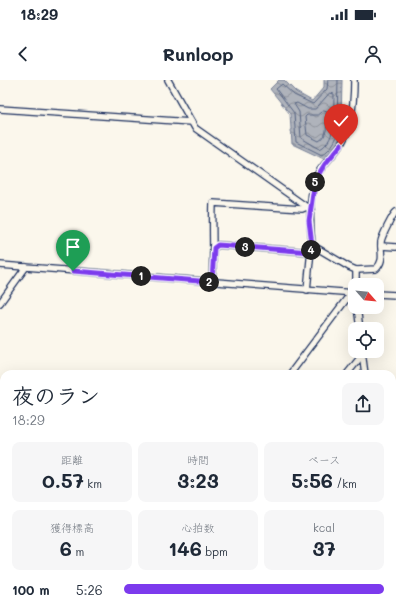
<!DOCTYPE html>
<html lang="ja">
<meta charset="utf-8">
<style>
body{margin:0;font-family:Mali,"Klee One",sans-serif;background:#f6f6f7;color:#1f2937;height:100vh;display:flex;flex-direction:column;font-size:15px;white-space:nowrap}
*{box-sizing:border-box;margin:0}
p{font-size:13px;color:#747a83}
.icon{flex:none;width:22px;height:22px;fill:none;stroke:currentColor;stroke-width:2;stroke-linecap:round;stroke-linejoin:round}
.map{position:relative;flex:1;overflow:hidden}
.side{position:absolute;left:0px;top:290px;width:396px;height:242px;display:flex;flex-direction:column;background:#fff;border-radius:12px 12px 0 0;box-shadow:0 4px 16px #0002}
.side>*{flex:none}
.needle{width:26px;rotate:117deg}
.buttons{position:absolute;left:348px;top:198px;display:grid;gap:8px}
.buttons a{display:grid;place-items:center;width:36px;height:36px;border-radius:8px;background:#fff;box-shadow:0 4px 16px #0002;font-size:20px}
.pin{position:absolute;display:grid;place-items:center;width:34px;height:34px;color:#fff;margin:-41px -17px;border-radius:50% 50% 50% 0;rotate:-45deg;box-shadow:0 0 4px #0007}
.pin .icon{rotate:45deg}
.km{position:absolute;width:20px;height:20px;margin:-10px;border-radius:50%;background:#222;color:#fff;font-size:11px;line-height:20px;text-align:center}
.round{display:grid;place-items:center;flex:none;width:42px;height:42px;border-radius:8px;background:#f6f6f7}
.head{display:flex;align-items:center;justify-content:space-between;height:68px;padding:0 12px}
h1{font-size:22px;font-weight:700;line-height:30px}
.metrics{display:grid;grid-template-columns:repeat(3,1fr);gap:6px;height:68px;padding:4px 12px}
.metrics div{display:grid;align-content:center;border-radius:8px;background:#f6f6f7;text-align:center}
.metrics b{font-size:20px;font-weight:700}
.metrics small{font-size:11px;font-weight:400}
.metrics p{font-size:11px}
ul{padding:0 12px;list-style:none;font-size:13px}
li{display:grid;grid-template-columns:64px 48px 1fr;align-items:center;height:30px}
li i{height:10px;border-radius:5px;background:#7c3aed}
.status{display:flex;justify-content:space-between;align-items:center;height:28px;padding:0 20px;background:#fff;direction:ltr}
.status svg{height:11px;fill:currentColor}
header{display:flex;justify-content:space-between;align-items:center;height:52px;padding:0 12px;background:#fff;font-size:18px;font-weight:700}
.map>svg:first-child{display:block}
.water{fill:url(#water-waves);stroke:#747e96}
.lines{fill:none;stroke-linecap:round;stroke-linejoin:round}
.shore{stroke:#566483;stroke-width:1}
.river{stroke:#afb3bb;stroke-width:8}
.minor-casing{stroke:#1b2f5e;stroke-width:8}
.primary-casing{stroke:#1b2f5e;stroke-width:11}
.minor{stroke:#fbf7ec;stroke-width:5.5}
.primary{stroke:#fbf7ec;stroke-width:8}
.route-casing{stroke:#fff;stroke-width:8}
.route{stroke:#7c3aed;stroke-width:5}
</style>
<div class="status"><b>18:29</b><svg viewBox="0 0 49 12"><path d="M0 12V9h3v3zM5 12V6h3v6zM10 12V3h3v9zM15 12V0h3v12zM26 1h20v11H26zM47 4h2v5h-2z"/></svg></div>
<header><svg class="icon" aria-label="back" viewBox="0 0 24 24"><path d="M15 5l-7 7 7 7"/></svg>Runloop<svg class="icon" aria-label="person" viewBox="0 0 24 24"><circle cx="12" cy="8" r="4"/><path d="M4 21q1-7 8-7t8 7"/></svg></header>
<div class="map">
<svg width="396" height="532" viewBox="0 0 396 532">
<defs>
<pattern id="water-waves" width="16" height="10" patternUnits="userSpaceOnUse"><rect width="16" height="10" fill="#afb3bb"/><path d="M0 5q4-4 8 0t8 0" fill="none" stroke="#8e929b"/></pattern>
</defs>
<rect width="100%" height="100%" fill="#fbf7ec"/>
<filter id="ink" filterUnits="userSpaceOnUse"><feTurbulence type="fractalNoise" baseFrequency=".025" numOctaves="2"/><feDisplacementMap in="SourceGraphic" scale="8" xChannelSelector="R" yChannelSelector="G"/><feConvolveMatrix kernelMatrix="1 2 1 2 8 2 1 2 1" color-interpolation-filters="sRGB"/></filter>
<g filter="url(#ink)">
<!-- water -->
<path class="water" d="M279,0H284L296,12L312,21L324,7V0H342L341,45L344,46L338,65L324,79L292,64L290,34L270,9Z"/>
<g class="lines">
<!-- shore -->
<g class="shore">
<path d="M328,0L327,9L313,24L294,15L282,4L276,9L294,33L296,62L322,75C331,69 341,56 337,44L338,0"/>
<path d="M330,13L334,14C333,32 338,59 320,69L301,58L299,32L294,24L297,23L308,29H315Z"/>
<path d="M324,30L327,31C326,42 329,56 319,61L307,55L305,37L307,35H317Z"/>
</g>
<!-- river -->
<g class="river">
<path d="M0,440L4,443"/>
<path d="M73,528L76,532"/>
<path d="M115,532L118,528"/>
</g>
<!-- minor casing -->
<g class="minor-casing">
<g id="minor">
<path d="M168,0L195,48L311,130"/>
<path d="M354,0C354,21 352,50 339,67C331,78 320,87 315,99C309,118 310,146 312,165L349,187L356,190L376,189C385,180 380,173 381,162C381,158 393,134 396,132"/>
<path d="M0,29L191,42"/>
<path d="M381,166L396,167"/>
<path d="M214,168L218,165L311,172"/>
<path d="M0,185L355,213"/>
<path d="M212,202C214,175 212,150 213,123L302,129L307,127"/>
<path d="M356,205V190"/>
<path d="M307,210L311,170"/>
<path d="M377,214L396,215"/>
<path d="M0,223L26,187"/>
<path d="M357,227L360,249"/>
<path d="M362,272L365,294"/>
<path d="M290,294L351,213"/>
<path d="M347,294L363,274"/>
<path d="M392,379L396,382"/>
<path d="M0,414L4,417"/>
<path d="M392,494L396,489"/>
<path d="M143,528L148,532"/>
<path d="M367,528L372,532"/>
<path d="M103,532L109,528"/>
<path d="M163,532L166,528"/>
</g>
</g>
<!-- primary casing -->
<g class="primary-casing">
<g id="primary">
<path d="M392,340L396,326"/>
<path d="M266,532L269,528"/>
</g>
</g>
<!-- minor -->
<use href="#minor" class="minor"/>
<!-- primary -->
<use href="#primary" class="primary"/>
</g>
</g>
<g class="lines" filter="url(#ink)">
<!-- route casing -->
<g class="route-casing">
<path id="route" d="M73,191L212,202L214,168L218,165L311,172L312,165L309,141L315,100L325,84L341,65"/>
</g>
<!-- route -->
<use href="#route" class="route"/>
</g>
</svg>
<div class="buttons">
<a><svg class="needle" viewBox="-14 -14 28 28"><path d="M0-13l5 13h-10z" fill="#e53935"/><path d="M0 13l5-13h-10z" fill="#747a83"/></svg></a>
<a><svg class="icon" aria-label="locate" viewBox="0 0 24 24"><circle cx="12" cy="12" r="6"/><path d="M12 2v4M12 18v4M2 12h4M18 12h4"/></svg></a>
</div>
<div class="pin" style="left:73px;top:191px;background:#1e9e55"><svg class="icon" aria-label="arrive" viewBox="0 0 24 24"><path d="M6 21V4h12l-3 4 3 4H6"/></svg></div>
<div class="pin" style="left:341px;top:65px;background:#d93025"><svg class="icon" aria-label="check" viewBox="0 0 24 24"><path d="M5 12l5 5 9-10"/></svg></div>
<b class="km" style="left:141px;top:196px">1</b>
<b class="km" style="left:209px;top:202px">2</b>
<b class="km" style="left:245px;top:167px">3</b>
<b class="km" style="left:311px;top:170px">4</b>
<b class="km" style="left:315px;top:102px">5</b>
<section class="side">
<div class="head"><div><h1>夜のラン</h1><p>18:29</p></div><a class="round"><svg class="icon" aria-label="share" viewBox="0 0 24 24"><path d="M12 15V3M7 8l5-5 5 5M5 13v7h14v-7"/></svg></a></div>
<div class="metrics">
<div><p>距離</p><b>0.57<small> km</small></b></div>
<div><p>時間</p><b>3:23</b></div>
<div><p>ペース</p><b>5:56<small> /km</small></b></div>
</div>
<div class="metrics">
<div><p>獲得標高</p><b>6<small> m</small></b></div>
<div><p>心拍数</p><b>146<small> bpm</small></b></div>
<div><p>kcal</p><b>37</b></div>
</div>
<ul>
<li><b>100 m</b>5:26<i style="width:100%"></i></li>
</ul>
</section>
</div>
